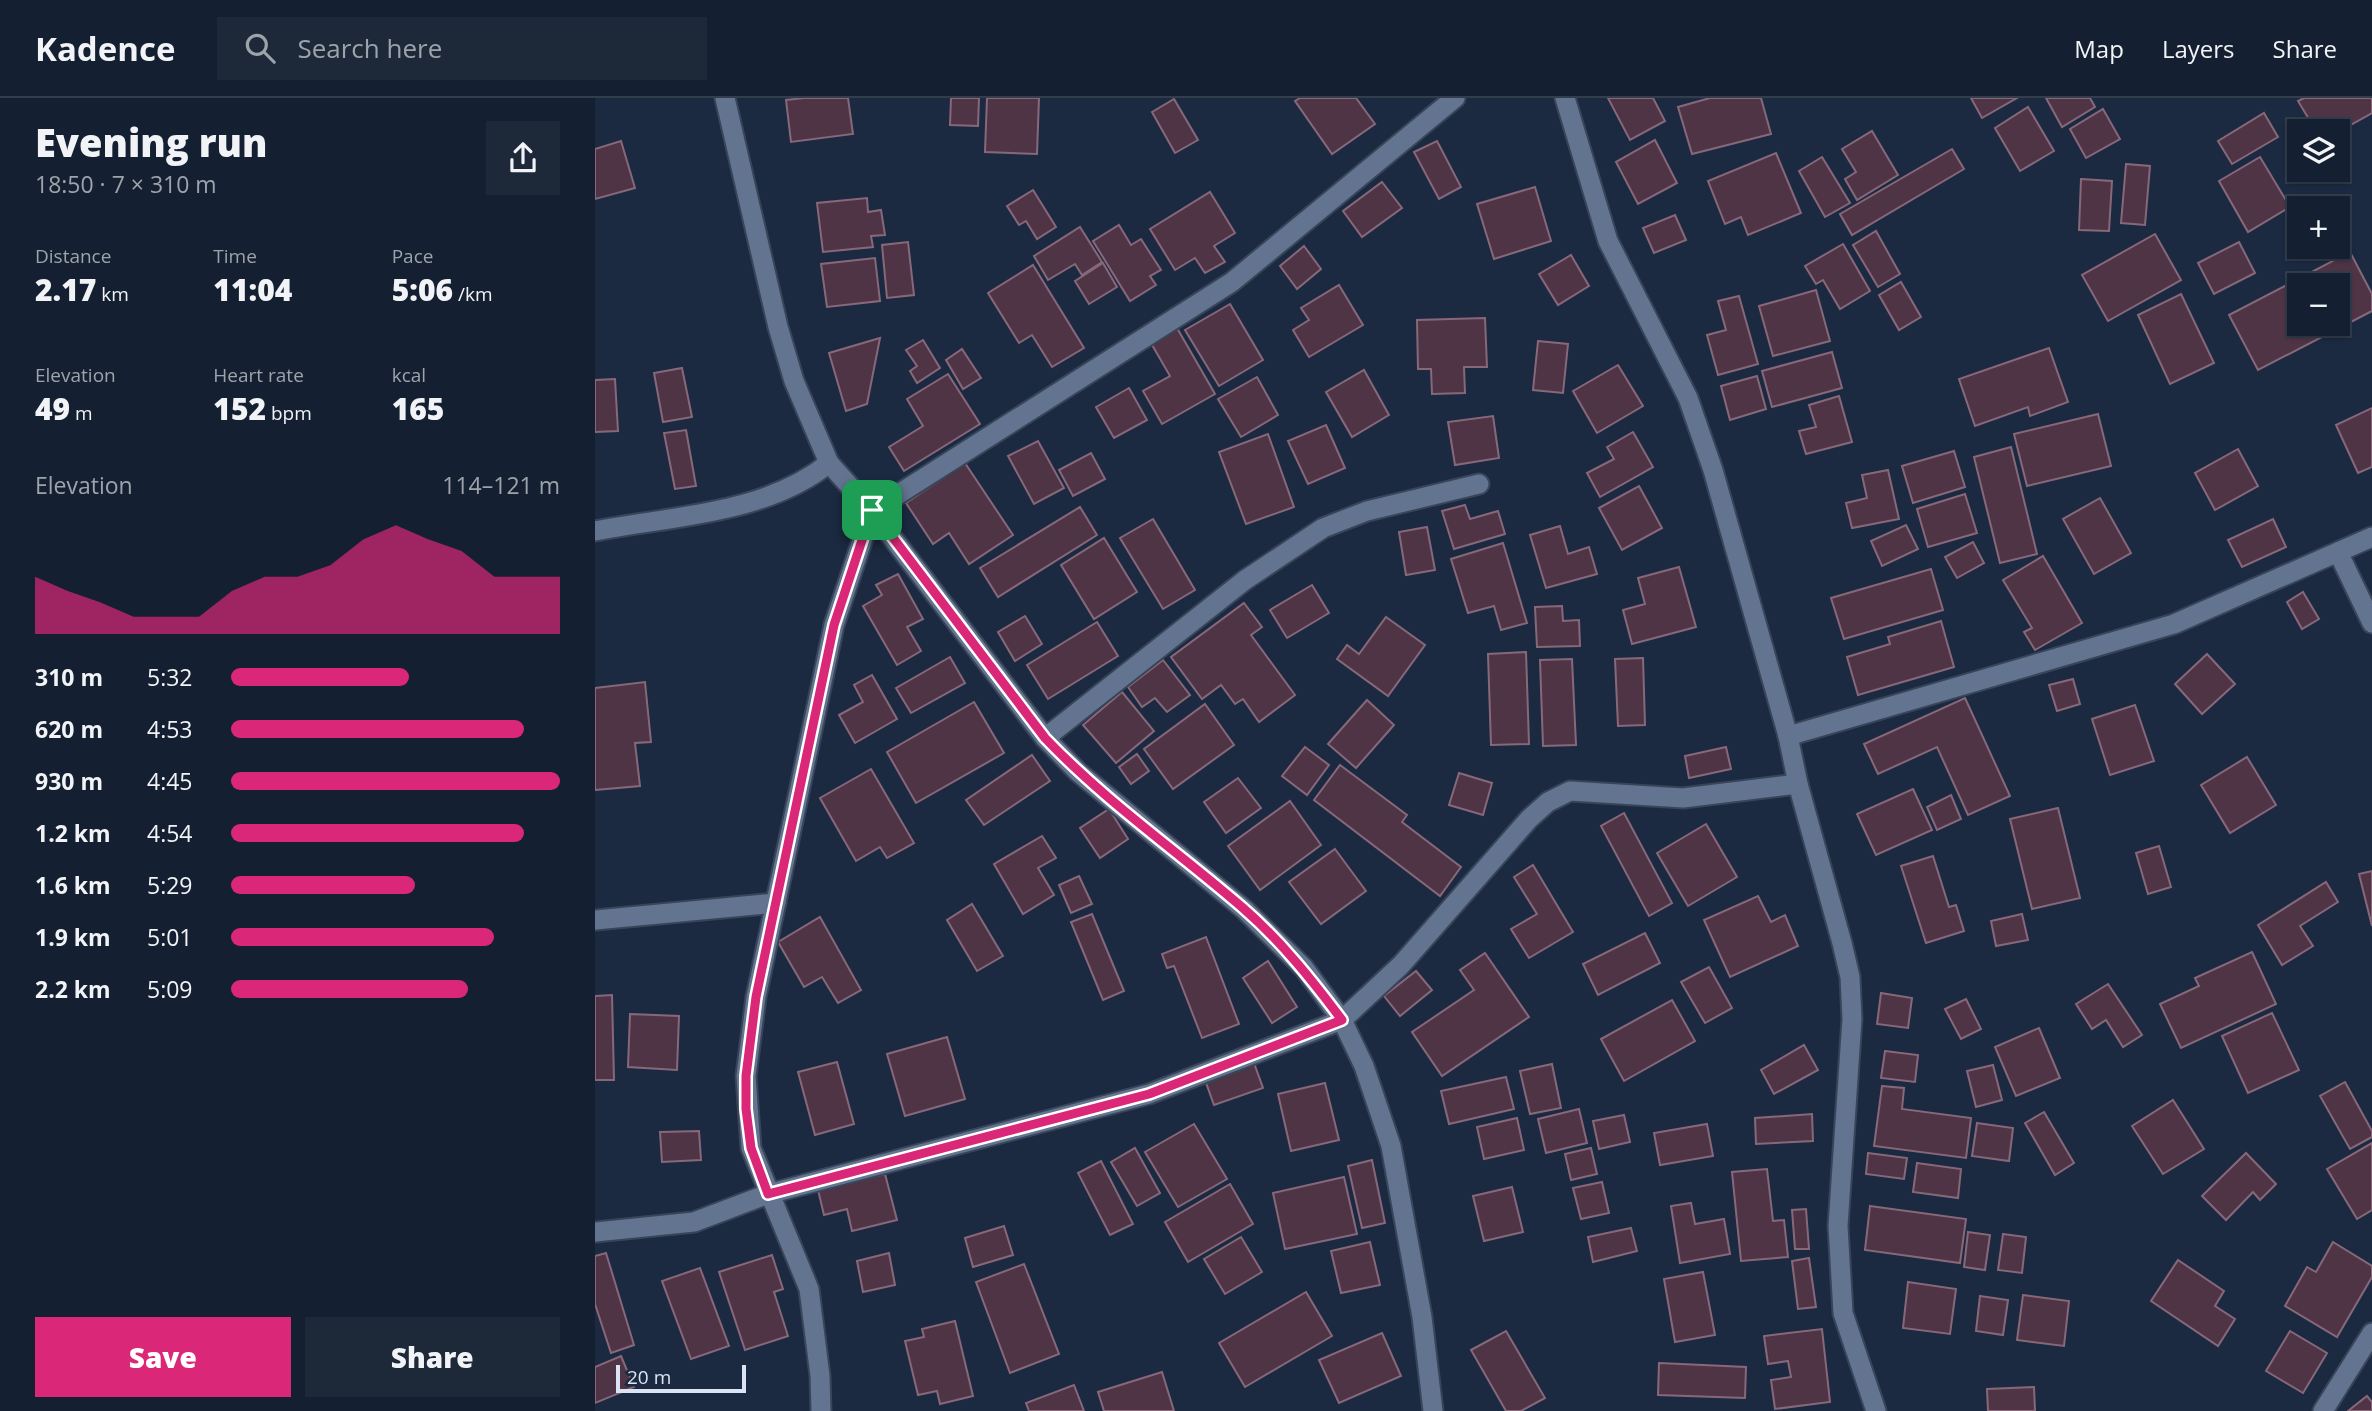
<!DOCTYPE html>
<meta charset="utf-8">
<style>
body{margin:0;font-family:"Open Sans",sans-serif;background:#1d2839;color:#f1f3f6;height:100vh;display:flex;flex-direction:column;font-size:26px;white-space:nowrap}
*{box-sizing:border-box;margin:0}
p{font-size:23px;color:#9da3ab}
.icon{flex:none;width:38px;height:38px;fill:none;stroke:currentColor;stroke-width:2;stroke-linecap:round;stroke-linejoin:round}
.map{position:relative;flex:1;overflow:hidden}
.side{display:flex;flex-direction:column;background:#142031;width:595px}
.side>*{flex:none}
.fabs{position:absolute;left:1692px;top:21px;display:grid;gap:14px}
.fabs a{display:grid;place-items:center;width:63px;height:63px;border-radius:0px;background:#142031;box-shadow:0 2px 5px #0004,0 0 0 2px #333e4d;font-size:35px}
.scale{position:absolute;left:21px;bottom:18px;width:130px;box-sizing:border-box;padding-left:7px;border:4px solid #dae4f4;border-top:0;font-size:19px;line-height:24px;white-space:nowrap;color:#dae4f4;-webkit-text-stroke:5px #1b2a41;paint-order:stroke}
.pin{position:absolute;display:grid;place-items:center;width:60px;height:60px;color:#fff;margin:-30px;border-radius:14px;box-shadow:0 4px 10px #0006}
.round{display:grid;place-items:center;flex:none;width:74px;height:74px;border-radius:0px;background:#1d2839}
.headline{display:flex;align-items:center;justify-content:space-between;height:119px;padding:0 35px}
h1{font-size:38px;font-weight:800;line-height:52px}
.stats{display:grid;grid-template-columns:repeat(3,1fr);gap:10px;height:119px;padding:7px 35px}
.stats div{display:grid;align-content:center}
.stats b{font-size:30px;font-weight:800}
.stats small{font-size:19px;font-weight:400}
.stats p{font-size:19px}
.chart{height:196px;padding:14px 35px}
.chart p{display:flex;justify-content:space-between}
.chart svg{width:100%;height:126px;margin-top:7px;fill:#db2777;opacity:.7}
.action{display:flex;gap:14px;margin-top:auto;padding:14px 35px}
.action a{flex:1;height:80px;border-radius:0px;background:#db2777;color:#fff;font-size:28px;font-weight:800;line-height:80px;text-align:center}
.action a+a{background:#1d2839;color:#f1f3f6}
ul{padding:0 35px;list-style:none;font-size:23px}
li{display:grid;grid-template-columns:112px 84px 1fr;align-items:center;height:52px}
li i{height:18px;border-radius:9px;background:#db2777}
header{display:flex;align-items:center;gap:42px;box-sizing:border-box;height:98px;padding:0 35px;background:#142031;border-bottom:2px solid #333e4d}
header strong{font-size:33px}
nav{display:flex;gap:38px;margin-inline-start:auto;font-size:24px}
.search{width:490px;height:63px;background:#1d2839;display:flex;align-items:center;gap:18px;box-sizing:border-box;padding:0 24px;border-radius:0px;color:#9da3ab;font-size:26px}
main{display:flex;flex:1;min-height:0}
.map>svg:first-child{display:block}
.building{fill:#4f3445;stroke:#87687b;stroke-width:2;fill-rule:evenodd}
.lines{fill:none;stroke-linecap:round;stroke-linejoin:round}
.minor-casing{stroke:#384458;stroke-width:23}
.minor{stroke:#62748f;stroke-width:19}
.route-casing{stroke:#fff;stroke-width:14}
.route{stroke:#db2777;stroke-width:9}
</style>
<header>
<strong>Kadence</strong>
<div class="search"><svg class="icon" aria-label="search" viewBox="0 0 24 24"><circle cx="10" cy="10" r="6"/><path d="M15 15l6 6"/></svg>Search here</div>
<nav><a>Map</a><a>Layers</a><a>Share</a></nav>
</header>
<main>
<section class="side">
<div class="headline"><div><h1>Evening run</h1><p>18:50 · 7 × 310 m</p></div><a class="round"><svg class="icon" aria-label="share" viewBox="0 0 24 24"><path d="M12 15V3M7 8l5-5 5 5M5 13v7h14v-7"/></svg></a></div>
<div class="stats">
<div><p>Distance</p><b>2.17<small> km</small></b></div>
<div><p>Time</p><b>11:04</b></div>
<div><p>Pace</p><b>5:06<small> /km</small></b></div>
</div>
<div class="stats">
<div><p>Elevation</p><b>49<small> m</small></b></div>
<div><p>Heart rate</p><b>152<small> bpm</small></b></div>
<div><p>kcal</p><b>165</b></div>
</div>
<div class="chart"><p><span>Elevation</span>114–121 m</p>
<svg viewBox="0 0 160 44" preserveAspectRatio="none"><path d="M0 44V24L10 29L20 33L30 38L40 38L50 38L60 29L70 24L80 24L90 20L100 11L110 6L120 11L130 15L140 24L150 24L160 24V44z"/></svg>
</div>
<ul>
<li><b>310 m</b>5:32<i style="width:54%"></i></li>
<li><b>620 m</b>4:53<i style="width:89%"></i></li>
<li><b>930 m</b>4:45<i style="width:100%"></i></li>
<li><b>1.2 km</b>4:54<i style="width:89%"></i></li>
<li><b>1.6 km</b>5:29<i style="width:56%"></i></li>
<li><b>1.9 km</b>5:01<i style="width:80%"></i></li>
<li><b>2.2 km</b>5:09<i style="width:72%"></i></li>
</ul>
<div class="action"><a>Save</a><a>Share</a></div>
</section>
<div class="map">
<svg width="1777" height="1313" viewBox="0 0 1777 1313">
<rect width="100%" height="100%" fill="#1b2a41"/>
<!-- building -->
<g class="building">
<path d="M209,0H253L258,36L196,44L191,2Z"/>
<path d="M356,0H384L383,28L355,27Z"/>
<path d="M392,0H444L442,56L390,54Z"/>
<path d="M705,0H761L780,26L737,56L700,3Z"/>
<path d="M1013,0H1058L1070,23L1035,42Z"/>
<path d="M1115,0H1166L1176,36L1097,56L1083,9Z"/>
<path d="M1376,0H1422L1387,20Z"/>
<path d="M1451,0H1495L1500,9L1467,29Z"/>
<path d="M1709,0H1777V15L1743,34L1721,33L1703,3Z"/>
<path d="M579,1L603,42L580,55L557,14Z"/>
<path d="M1433,9L1459,53L1425,73L1400,30Z"/>
<path d="M1508,11L1525,41L1491,60L1475,31Z"/>
<path d="M1669,15L1683,39L1637,66L1623,43Z"/>
<path d="M1277,33L1303,77L1262,102L1250,81L1261,74L1247,51Z"/>
<path d="M1060,42L1082,85L1043,106L1021,64Z"/>
<path d="M26,43L40,90L0,101V51Z"/>
<path d="M842,43L866,89L844,101L819,54Z"/>
<path d="M1357,51L1369,71L1257,137L1245,116Z"/>
<path d="M1181,55L1206,115L1153,137L1146,119L1130,126L1113,83Z"/>
<path d="M1227,59L1255,105L1230,119L1204,73Z"/>
<path d="M1665,59L1695,109L1653,134L1624,83Z"/>
<path d="M1531,66L1555,68L1550,127L1526,125Z"/>
<path d="M1486,81L1517,83L1514,133L1484,132Z"/>
<path d="M787,84L807,110L767,139L748,113Z"/>
<path d="M940,89L956,143L899,161L882,106Z"/>
<path d="M438,92L461,129L442,141L431,123L424,127L412,108Z"/>
<path d="M615,94L640,135L619,148L630,164L610,175L600,160L580,172L555,131Z"/>
<path d="M272,100L273,114L286,112L290,137L276,138L278,149L228,154L222,105Z"/>
<path d="M1080,117L1091,142L1059,155L1048,130Z"/>
<path d="M524,127L536,147L546,141L566,172L555,178L561,187L535,203L498,143Z"/>
<path d="M485,129L507,164L487,177L480,166L453,182L439,158Z"/>
<path d="M1281,133L1305,176L1283,189L1258,147Z"/>
<path d="M1560,136L1586,182L1513,223L1487,177Z"/>
<path d="M313,144L319,197L292,200L287,147Z"/>
<path d="M1644,144L1660,175L1619,196L1603,165Z"/>
<path d="M1248,146L1275,193L1245,211L1228,182L1221,186L1210,168Z"/>
<path d="M709,148L726,171L702,191L685,168Z"/>
<path d="M1755,154L1777,196V213L1663,272L1634,217ZM1704,187H1743V226H1704Z"/>
<path d="M976,157L994,188L963,207L944,176Z"/>
<path d="M280,160L285,203L232,209L226,166Z"/>
<path d="M508,165L522,189L494,206L480,183Z"/>
<path d="M438,167L489,250L457,269L437,237L424,245L393,195Z"/>
<path d="M1306,184L1326,219L1304,232L1284,197Z"/>
<path d="M744,187L768,227L714,259L698,232L714,222L706,210Z"/>
<path d="M1221,192L1235,243L1178,258L1164,208Z"/>
<path d="M1586,196L1619,265L1575,286L1543,217Z"/>
<path d="M1144,198L1163,266L1123,277L1112,237L1131,232L1123,203Z"/>
<path d="M635,206L668,262L624,288L590,232Z"/>
<path d="M890,220L892,269H869L870,295L837,296L836,271H823L822,222Z"/>
<path d="M582,230L620,296L567,326L548,293L575,278L556,245Z"/>
<path d="M285,240L272,306L251,313L234,255Z"/>
<path d="M328,242L345,270L322,285L315,273L322,268L311,252Z"/>
<path d="M943,243L973,246L968,295L938,292Z"/>
<path d="M1454,250L1473,304L1435,318L1433,309L1380,328L1364,281Z"/>
<path d="M367,251L386,280L368,291L351,262Z"/>
<path d="M1237,254L1247,290L1177,309L1167,273Z"/>
<path d="M1023,267L1048,308L1002,335L978,293Z"/>
<path d="M87,270L97,319L68,324L59,275Z"/>
<path d="M769,272L794,317L757,339L731,294Z"/>
<path d="M353,276L385,326L309,373L294,349L328,328L312,301Z"/>
<path d="M1162,278L1171,311L1135,322L1126,288Z"/>
<path d="M662,279L683,317L646,339L623,301Z"/>
<path d="M20,281L23,333L0,334V282Z"/>
<path d="M534,290L552,322L519,340L501,309Z"/>
<path d="M1244,298L1257,344L1211,356L1204,333L1221,329L1214,307Z"/>
<path d="M1777,310V369L1763,375L1741,327Z"/>
<path d="M1503,316L1516,368L1432,388L1419,336Z"/>
<path d="M898,318L904,360L860,367L853,324Z"/>
<path d="M731,327L750,370L713,386L693,343Z"/>
<path d="M91,332L101,388L80,391L69,335Z"/>
<path d="M1038,334L1058,369L1005,399L992,375L1019,361L1012,349Z"/>
<path d="M673,336L699,409L651,426L624,354Z"/>
<path d="M443,343L469,390L439,406L413,358Z"/>
<path d="M1416,349L1442,456L1405,465L1379,359Z"/>
<path d="M1643,351L1663,388L1620,412L1600,375Z"/>
<path d="M1359,353L1370,389L1318,405L1307,368Z"/>
<path d="M496,355L510,381L478,398L464,372Z"/>
<path d="M370,365L418,437L374,466L354,435L338,446L311,405Z"/>
<path d="M1293,372L1304,421L1257,430L1251,405L1272,400L1267,377Z"/>
<path d="M1044,388L1067,430L1027,452L1004,410Z"/>
<path d="M1370,396L1382,435L1333,449L1322,411Z"/>
<path d="M1505,400L1536,455L1499,476L1468,421Z"/>
<path d="M870,407L875,421L903,413L910,436L859,451L847,413Z"/>
<path d="M485,409L502,437L403,499L385,470Z"/>
<path d="M558,421L600,492L568,511L525,440Z"/>
<path d="M1678,421L1691,449L1647,469L1633,442Z"/>
<path d="M1311,427L1323,451L1287,468L1276,443Z"/>
<path d="M965,428L973,456L994,449L1002,476L951,490L935,437Z"/>
<path d="M832,429L840,472L811,477L804,434Z"/>
<path d="M509,440L542,494L499,521L466,467Z"/>
<path d="M1378,444L1389,465L1362,480L1350,459Z"/>
<path d="M908,445L932,525L906,532L899,508L873,515L856,461Z"/>
<path d="M1448,458L1487,525L1440,552L1429,534L1437,530L1408,482Z"/>
<path d="M1084,469L1101,529L1037,546L1028,512L1050,506L1043,480Z"/>
<path d="M1336,471L1348,512L1249,541L1236,500Z"/>
<path d="M303,476L328,521L312,529L326,553L302,567L268,508L287,497L281,487Z"/>
<path d="M717,487L734,515L692,540L675,512Z"/>
<path d="M1708,494L1724,521L1707,531L1692,504Z"/>
<path d="M649,505L667,529L656,537L700,597L664,624L648,601L640,606L626,587L607,601L576,559Z"/>
<path d="M967,508L968,523L984,522L985,548L942,549L940,509Z"/>
<path d="M430,518L447,546L420,563L403,534Z"/>
<path d="M791,519L830,547L793,598L742,561L752,547L764,556Z"/>
<path d="M1346,523L1359,569L1263,597L1252,559L1295,546L1293,539Z"/>
<path d="M502,524L523,558L453,601L432,567Z"/>
<path d="M931,554L934,646L896,647L893,556Z"/>
<path d="M1612,556L1640,586L1607,616L1580,586Z"/>
<path d="M355,559L370,585L316,615L301,590Z"/>
<path d="M1048,560L1050,627L1023,628L1020,561Z"/>
<path d="M977,561L981,647L948,648L945,562Z"/>
<path d="M568,562L595,597L572,614L560,600L547,609L533,589Z"/>
<path d="M277,577L302,621L260,645L244,617L268,604L259,587Z"/>
<path d="M1478,581L1485,606L1462,613L1454,587Z"/>
<path d="M50,584L56,644L40,645L45,688L0,692V590Z"/>
<path d="M527,594L559,633L521,665L488,627Z"/>
<path d="M1370,600L1415,698L1373,717L1342,649L1283,676L1269,646Z"/>
<path d="M772,602L799,627L761,670L733,646Z"/>
<path d="M379,604L409,655L321,705L292,654Z"/>
<path d="M610,606L639,647L578,691L549,651Z"/>
<path d="M1540,607L1559,663L1515,677L1497,621Z"/>
<path d="M710,649L734,667L712,697L687,678Z"/>
<path d="M1131,649L1136,671L1094,680L1090,658Z"/>
<path d="M542,656L554,673L536,686L524,669Z"/>
<path d="M437,657L455,683L389,727L371,702Z"/>
<path d="M1652,659L1681,707L1635,735L1606,687Z"/>
<path d="M745,667L812,717L807,724L866,769L845,798L719,702Z"/>
<path d="M276,671L319,745L292,760L285,749L261,763L225,700Z"/>
<path d="M864,675L897,685L888,717L854,707Z"/>
<path d="M643,680L666,710L631,735L609,704Z"/>
<path d="M1318,691L1337,732L1281,757L1262,716Z"/>
<path d="M1356,697L1366,721L1342,732L1332,709Z"/>
<path d="M695,703L726,747L665,792L633,748Z"/>
<path d="M1463,710L1485,800L1437,811L1415,721Z"/>
<path d="M514,711L533,741L505,760L485,730Z"/>
<path d="M1029,715L1077,805L1054,818L1006,728Z"/>
<path d="M1111,726L1142,779L1093,808L1062,755Z"/>
<path d="M447,738L461,760L443,770L459,797L428,816L399,766Z"/>
<path d="M1564,748L1576,789L1553,796L1541,755Z"/>
<path d="M740,751L771,793L726,826L694,784Z"/>
<path d="M1338,758L1354,809L1361,807L1369,833L1331,845L1306,768Z"/>
<path d="M938,767L978,834L934,860L916,831L942,816L919,779Z"/>
<path d="M1777,773V828L1764,776Z"/>
<path d="M484,778L497,806L476,815L464,787Z"/>
<path d="M1731,784L1743,804L1705,828L1718,848L1687,867L1663,827Z"/>
<path d="M1163,798L1176,824L1190,817L1203,848L1135,879L1109,822Z"/>
<path d="M377,806L408,858L382,873L352,822Z"/>
<path d="M497,816L529,893L508,902L476,824Z"/>
<path d="M1427,816L1433,842L1401,848L1396,823Z"/>
<path d="M225,819L266,892L243,905L227,879L209,889L183,844Z"/>
<path d="M1050,835L1065,865L1003,897L988,866Z"/>
<path d="M611,839L644,926L607,940L579,868L572,870L567,856Z"/>
<path d="M1657,854L1681,906L1586,950L1565,906L1604,888L1600,880Z"/>
<path d="M890,855L934,919L847,978L817,934L879,892L865,872Z"/>
<path d="M673,863L702,909L677,925L648,880Z"/>
<path d="M1114,869L1137,910L1110,925L1086,884Z"/>
<path d="M821,873L837,892L805,918L789,898Z"/>
<path d="M1513,886L1547,937L1528,949L1511,922L1497,931L1481,906Z"/>
<path d="M1286,895L1317,900L1313,930L1282,926Z"/>
<path d="M17,897L19,982H0V898Z"/>
<path d="M1371,901L1386,931L1366,941L1350,911Z"/>
<path d="M1077,902L1100,943L1029,983L1006,941Z"/>
<path d="M1677,915L1704,972L1653,995L1627,938Z"/>
<path d="M35,916L84,918L82,972L33,969Z"/>
<path d="M1444,930L1465,980L1421,998L1400,949Z"/>
<path d="M352,939L370,1001L310,1018L292,956Z"/>
<path d="M1209,947L1223,972L1179,996L1166,972Z"/>
<path d="M1290,953L1323,957L1320,984L1286,980Z"/>
<path d="M242,964L259,1026L220,1037L203,974Z"/>
<path d="M659,965L668,990L619,1007L610,982Z"/>
<path d="M957,966L966,1010L935,1016L925,973Z"/>
<path d="M1398,967L1407,1002L1381,1009L1372,973Z"/>
<path d="M911,979L919,1011L854,1026L846,993Z"/>
<path d="M1750,984L1777,1033V1039L1755,1051L1725,998Z"/>
<path d="M730,985L744,1042L696,1053L683,996Z"/>
<path d="M1287,988L1309,990L1307,1011L1376,1020L1371,1060L1279,1048Z"/>
<path d="M1578,1002L1609,1051L1568,1076L1537,1028Z"/>
<path d="M984,1011L992,1045L951,1055L943,1021Z"/>
<path d="M1449,1014L1479,1065L1460,1077L1430,1025Z"/>
<path d="M1217,1016L1218,1043L1161,1046L1160,1020Z"/>
<path d="M1029,1017L1035,1044L1004,1051L998,1023Z"/>
<path d="M922,1020L929,1052L889,1061L882,1029Z"/>
<path d="M1382,1025L1418,1030L1414,1063L1377,1058Z"/>
<path d="M599,1026L632,1081L583,1109L550,1054Z"/>
<path d="M1112,1026L1118,1058L1065,1067L1059,1035Z"/>
<path d="M104,1033L106,1062L67,1064L65,1034Z"/>
<path d="M1777,1045V1112L1762,1121L1732,1071Z"/>
<path d="M540,1050L565,1095L542,1108L516,1064Z"/>
<path d="M996,1050L1002,1076L976,1082L970,1056Z"/>
<path d="M1273,1055L1312,1060L1309,1081L1271,1076Z"/>
<path d="M1651,1055L1681,1086L1665,1102L1658,1094L1631,1122L1607,1098Z"/>
<path d="M777,1062L790,1125L767,1130L753,1068Z"/>
<path d="M506,1063L538,1126L515,1137L483,1075Z"/>
<path d="M1322,1065L1366,1071L1363,1100L1318,1094Z"/>
<path d="M1172,1071L1178,1123L1189,1122L1193,1159L1146,1163L1137,1074Z"/>
<path d="M290,1076L302,1122L257,1133L252,1111L229,1117L223,1092Z"/>
<path d="M749,1079L762,1136L690,1151L678,1095Z"/>
<path d="M1007,1084L1014,1115L986,1121L978,1090Z"/>
<path d="M635,1086L658,1126L593,1164L570,1124Z"/>
<path d="M917,1089L928,1134L889,1143L878,1098Z"/>
<path d="M1096,1105L1100,1126L1129,1121L1135,1156L1085,1165L1076,1108Z"/>
<path d="M1275,1108L1371,1121L1365,1165L1270,1152Z"/>
<path d="M1211,1111L1214,1151H1200L1197,1112Z"/>
<path d="M409,1128L418,1157L378,1169L370,1140Z"/>
<path d="M1036,1130L1042,1153L998,1164L993,1139Z"/>
<path d="M1373,1134L1395,1137L1390,1172L1369,1169Z"/>
<path d="M1408,1136L1431,1139L1427,1175L1403,1172Z"/>
<path d="M646,1139L667,1174L630,1196L609,1161Z"/>
<path d="M775,1144L785,1187L746,1195L736,1153Z"/>
<path d="M1738,1144L1777,1168V1179L1742,1239L1690,1208L1712,1169L1721,1174Z"/>
<path d="M11,1155L39,1247L16,1255L0,1206V1158Z"/>
<path d="M294,1155L300,1187L268,1194L262,1163Z"/>
<path d="M177,1157L188,1191L179,1194L193,1238L150,1252L124,1174Z"/>
<path d="M1214,1160L1221,1209L1203,1211L1197,1163Z"/>
<path d="M1583,1162L1629,1193L1620,1208L1640,1221L1623,1248L1556,1203Z"/>
<path d="M429,1166L464,1256L415,1275L381,1184Z"/>
<path d="M105,1170L134,1248L96,1261L67,1183Z"/>
<path d="M1108,1174L1120,1237L1080,1244L1069,1181Z"/>
<path d="M1313,1184L1361,1191L1355,1236L1308,1230Z"/>
<path d="M711,1194L737,1238L650,1289L624,1245Z"/>
<path d="M1428,1197L1474,1203L1469,1248L1422,1242Z"/>
<path d="M1385,1198L1413,1202L1408,1237L1381,1233Z"/>
<path d="M360,1223L378,1298L345,1306L342,1293L323,1297L310,1243L329,1239L327,1231Z"/>
<path d="M1227,1231L1235,1304L1180,1311L1176,1282L1196,1279L1193,1263L1173,1266L1169,1238Z"/>
<path d="M911,1233L950,1300L926,1313H911L876,1252Z"/>
<path d="M1695,1233L1732,1255L1708,1295L1671,1273Z"/>
<path d="M787,1235L806,1278L744,1305L724,1262Z"/>
<path d="M26,1258L39,1289L0,1305V1269Z"/>
<path d="M1064,1265L1151,1269L1150,1300L1063,1297Z"/>
<path d="M567,1274L579,1313H509L503,1294Z"/>
<path d="M479,1287L489,1313H434L431,1305Z"/>
<path d="M1439,1289L1440,1313H1393L1392,1291Z"/>
<path d="M1772,1298L1777,1304V1313H1753Z"/>
</g>
<g class="lines">
<!-- minor casing -->
<g class="minor-casing">
<g id="minor">
<path d="M130,0L183,229L199,283L234,365L277,413L450,640L483,674L650,812L709,870L747,922L769,968L796,1048L827,1219L838,1313"/>
<path d="M970,0L1013,143L1093,300L1118,372L1193,638L1203,686L1247,845L1255,879L1257,921L1243,1128L1248,1215L1281,1313"/>
<path d="M0,433C77,418 171,416 234,365"/>
<path d="M1743,454L1777,525"/>
<path d="M1193,638L1579,526L1777,439"/>
<path d="M450,640L650,482L728,430L772,413L884,386"/>
<path d="M0,822L181,805"/>
<path d="M0,1134L99,1124L173,1096L554,996L747,922L806,867L934,721L953,704L975,693L1088,700L1203,686"/>
<path d="M226,1313L225,1278L214,1191L156,1050L151,978L161,899L239,527L277,413L637,184L860,0"/>
<path d="M1728,1313L1777,1235"/>
</g>
</g>
<!-- minor -->
<use href="#minor" class="minor"/>
</g>
<g class="lines">
<!-- route casing -->
<g class="route-casing">
<path id="route" d="M277,412L450,640C510,703 582,753 648,810C686,843 717,882 747,922L554,996L173,1096L156,1050L151,1011V978L161,899L239,527Z"/>
</g>
<!-- route -->
<use href="#route" class="route"/>
</g>
</svg>
<div class="fabs">
<a><svg class="icon" aria-label="layers" viewBox="0 0 24 24"><path d="M12 4l9 5-9 5-9-5zM3 14l9 5 9-5"/></svg></a>
<a>+</a>
<a>−</a>
</div>
<div class="scale">20 m</div>
<div class="pin" style="left:277px;top:412px;background:#1e9e55"><svg class="icon" aria-label="arrive" viewBox="0 0 24 24"><path d="M6 21V4h12l-3 4 3 4H6"/></svg></div>
</div>
</main>
